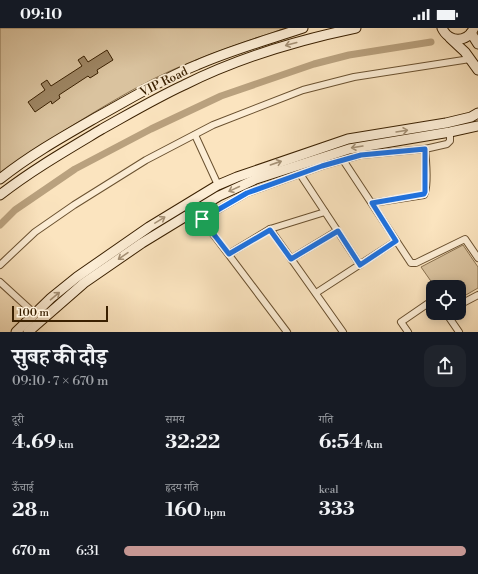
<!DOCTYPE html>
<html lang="hi">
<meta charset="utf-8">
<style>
body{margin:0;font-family:"Libre Bodoni","Noto Serif Devanagari",serif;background:#20242c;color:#f1f3f6;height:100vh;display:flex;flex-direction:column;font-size:15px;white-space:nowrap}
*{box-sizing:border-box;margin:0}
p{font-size:13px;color:#9ea1a6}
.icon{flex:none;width:22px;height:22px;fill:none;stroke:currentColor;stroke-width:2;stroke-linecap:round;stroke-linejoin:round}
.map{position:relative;height:304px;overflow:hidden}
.panel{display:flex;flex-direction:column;background:#171b24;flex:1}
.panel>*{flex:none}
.tools{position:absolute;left:426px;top:252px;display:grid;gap:8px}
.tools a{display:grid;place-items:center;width:40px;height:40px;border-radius:8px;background:#171b24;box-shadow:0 2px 10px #0003;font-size:20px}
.scale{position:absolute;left:12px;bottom:10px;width:96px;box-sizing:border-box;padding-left:4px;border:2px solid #3a2001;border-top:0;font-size:11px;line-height:14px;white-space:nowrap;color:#3a2001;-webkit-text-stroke:3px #fcedd5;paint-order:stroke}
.pin{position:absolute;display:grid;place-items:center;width:34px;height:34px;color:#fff;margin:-17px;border-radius:8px;box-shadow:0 2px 6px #0006}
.round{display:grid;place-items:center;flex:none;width:42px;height:42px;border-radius:12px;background:#20242c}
.headline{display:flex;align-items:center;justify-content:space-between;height:68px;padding:0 12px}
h1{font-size:22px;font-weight:700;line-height:30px}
.stats{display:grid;grid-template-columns:repeat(3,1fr);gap:6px;height:68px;padding:4px 12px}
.stats div{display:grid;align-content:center}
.stats b{font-size:20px;font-weight:700}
.stats small{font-size:11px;font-weight:400}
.stats p{font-size:11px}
ul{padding:0 12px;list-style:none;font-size:13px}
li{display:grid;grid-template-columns:64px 48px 1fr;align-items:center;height:30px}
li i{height:10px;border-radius:5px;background:#c59692}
.status{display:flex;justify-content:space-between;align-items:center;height:28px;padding:0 20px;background:#171b24;direction:ltr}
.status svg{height:11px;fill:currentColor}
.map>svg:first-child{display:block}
.green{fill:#dac39f;stroke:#8a7250}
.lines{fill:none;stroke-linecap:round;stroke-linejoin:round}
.canal{stroke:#b9a17e;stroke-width:7}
.building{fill:#9e8664;stroke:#3a2001}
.street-casing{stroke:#6a5130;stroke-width:8}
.secondary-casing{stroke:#3a2001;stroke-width:11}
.street{stroke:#fcedd5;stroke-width:6}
.secondary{stroke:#fcedd5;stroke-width:9}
.oneway{stroke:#a59176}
.route-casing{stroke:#fff;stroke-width:8}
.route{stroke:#1a73e8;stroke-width:5}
.labels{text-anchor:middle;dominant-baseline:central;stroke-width:3.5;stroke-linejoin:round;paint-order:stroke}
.street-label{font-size:12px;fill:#3a2001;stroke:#fcedd5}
</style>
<div class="status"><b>09:10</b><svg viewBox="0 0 49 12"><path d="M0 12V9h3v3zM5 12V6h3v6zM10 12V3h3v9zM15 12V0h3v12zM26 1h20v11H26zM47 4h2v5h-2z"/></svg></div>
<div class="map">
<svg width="478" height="304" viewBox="0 0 478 304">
<rect width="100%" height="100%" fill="#fbe4bf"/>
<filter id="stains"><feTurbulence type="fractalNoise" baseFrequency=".005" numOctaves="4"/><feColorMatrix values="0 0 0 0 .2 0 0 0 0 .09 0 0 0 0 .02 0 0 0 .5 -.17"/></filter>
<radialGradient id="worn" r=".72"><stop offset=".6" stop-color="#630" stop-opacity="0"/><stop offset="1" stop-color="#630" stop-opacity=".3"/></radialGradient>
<!-- green -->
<g class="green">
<path d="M0,0H286C235,17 183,34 136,60C89,86 44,115 0,145Z"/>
<path d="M463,217L478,239V260L459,271V259H435L421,239Z"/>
</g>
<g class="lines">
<!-- canal -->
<path class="canal" d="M0,197L15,182L75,141L151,101L221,68L314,36L349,27L431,14"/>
</g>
<!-- building -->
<path class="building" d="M107,22L113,32L97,42L98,45L90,50L88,48L59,67L60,70L52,76L51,73L35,84L28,74L45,62L41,56L47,52L51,58L82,38L78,32L84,28L88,34Z"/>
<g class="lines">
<!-- street casing -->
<g class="street-casing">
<g id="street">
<path d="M195,107L218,157"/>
<path d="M343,132L411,235H416L465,211L478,230"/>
<path d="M300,146L360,237"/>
<path d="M372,175L424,167C429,158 426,132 425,121"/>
<path d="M195,182L287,304"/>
<path d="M202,191L247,165L322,138L361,127L425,121L447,116L450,113V104"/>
<path d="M270,201L343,304"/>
<path d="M229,226L270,201L325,184"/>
<path d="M291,231L337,203"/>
<path d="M0,237L35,204L74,177L146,132L213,97L303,62L354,49L470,31"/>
<path d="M0,254L35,286"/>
<path d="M316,265L396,213"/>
<path d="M459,277L478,267"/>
<path d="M446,285L459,304"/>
<path d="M408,304L401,294L433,272"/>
</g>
</g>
<!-- secondary casing -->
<g class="secondary-casing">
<g id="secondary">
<path d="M442,0C449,15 467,15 474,0"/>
<path d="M471,5L478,16"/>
<path d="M450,10L465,24L478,42"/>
<path d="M0,151C30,127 64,108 97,89C130,71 162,51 197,37C231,22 267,12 303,0"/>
<path d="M0,167C32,142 67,122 102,101C129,86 156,70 184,57C238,30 298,12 356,0"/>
<path d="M16,304L51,270L77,249L149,199L218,157L237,149L348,111L446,95L471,89L478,85"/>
<path d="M28,304L84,255L142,215L219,168L256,151L349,121L450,104L478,98"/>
</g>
</g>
<!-- street -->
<use href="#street" class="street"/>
<!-- secondary -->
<use href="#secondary" class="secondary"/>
</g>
<!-- one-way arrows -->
<defs><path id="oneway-shaft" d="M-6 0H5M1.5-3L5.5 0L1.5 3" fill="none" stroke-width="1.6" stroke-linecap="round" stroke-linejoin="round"/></defs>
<g class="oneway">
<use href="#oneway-shaft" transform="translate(291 16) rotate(165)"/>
<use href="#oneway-shaft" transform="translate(402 103) rotate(-9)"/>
<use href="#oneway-shaft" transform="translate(357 119) rotate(171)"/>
<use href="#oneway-shaft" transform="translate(276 135) rotate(-19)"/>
<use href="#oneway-shaft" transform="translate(234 161) rotate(155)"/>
<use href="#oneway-shaft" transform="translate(160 192) rotate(-31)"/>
<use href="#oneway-shaft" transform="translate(123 228) rotate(145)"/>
<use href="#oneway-shaft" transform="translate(55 268) rotate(-40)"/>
</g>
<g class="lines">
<!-- route casing -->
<g class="route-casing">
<path id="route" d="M425,121V164L424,166L372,175L396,213L360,237L338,203L291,231L270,202L229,226L202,191L247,165L322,138L361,127Z"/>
</g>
<!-- route -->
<use href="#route" class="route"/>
</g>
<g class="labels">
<!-- street labels -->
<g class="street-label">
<text transform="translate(164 54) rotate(-26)">VIP Road</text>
</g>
</g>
<rect width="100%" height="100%" filter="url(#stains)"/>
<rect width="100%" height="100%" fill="url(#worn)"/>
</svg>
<div class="tools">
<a><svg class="icon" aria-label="locate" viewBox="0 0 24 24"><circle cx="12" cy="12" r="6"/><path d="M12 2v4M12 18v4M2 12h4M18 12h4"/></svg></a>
</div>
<div class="scale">100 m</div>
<div class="pin" style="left:202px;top:191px;background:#1e9e55"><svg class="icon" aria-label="arrive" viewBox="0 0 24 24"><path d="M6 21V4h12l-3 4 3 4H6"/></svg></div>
</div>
<section class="panel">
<div class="headline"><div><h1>सुबह की दौड़</h1><p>09:10 · 7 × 670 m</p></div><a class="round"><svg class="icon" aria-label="share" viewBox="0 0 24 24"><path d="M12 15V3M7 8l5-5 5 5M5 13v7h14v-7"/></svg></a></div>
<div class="stats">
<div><p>दूरी</p><b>4.69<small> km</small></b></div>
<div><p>समय</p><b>32:22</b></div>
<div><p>गति</p><b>6:54<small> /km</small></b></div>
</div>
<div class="stats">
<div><p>ऊँचाई</p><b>28<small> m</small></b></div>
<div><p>हृदय गति</p><b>160<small> bpm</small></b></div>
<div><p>kcal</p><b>333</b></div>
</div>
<ul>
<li><b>670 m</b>6:31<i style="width:100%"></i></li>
</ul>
</section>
